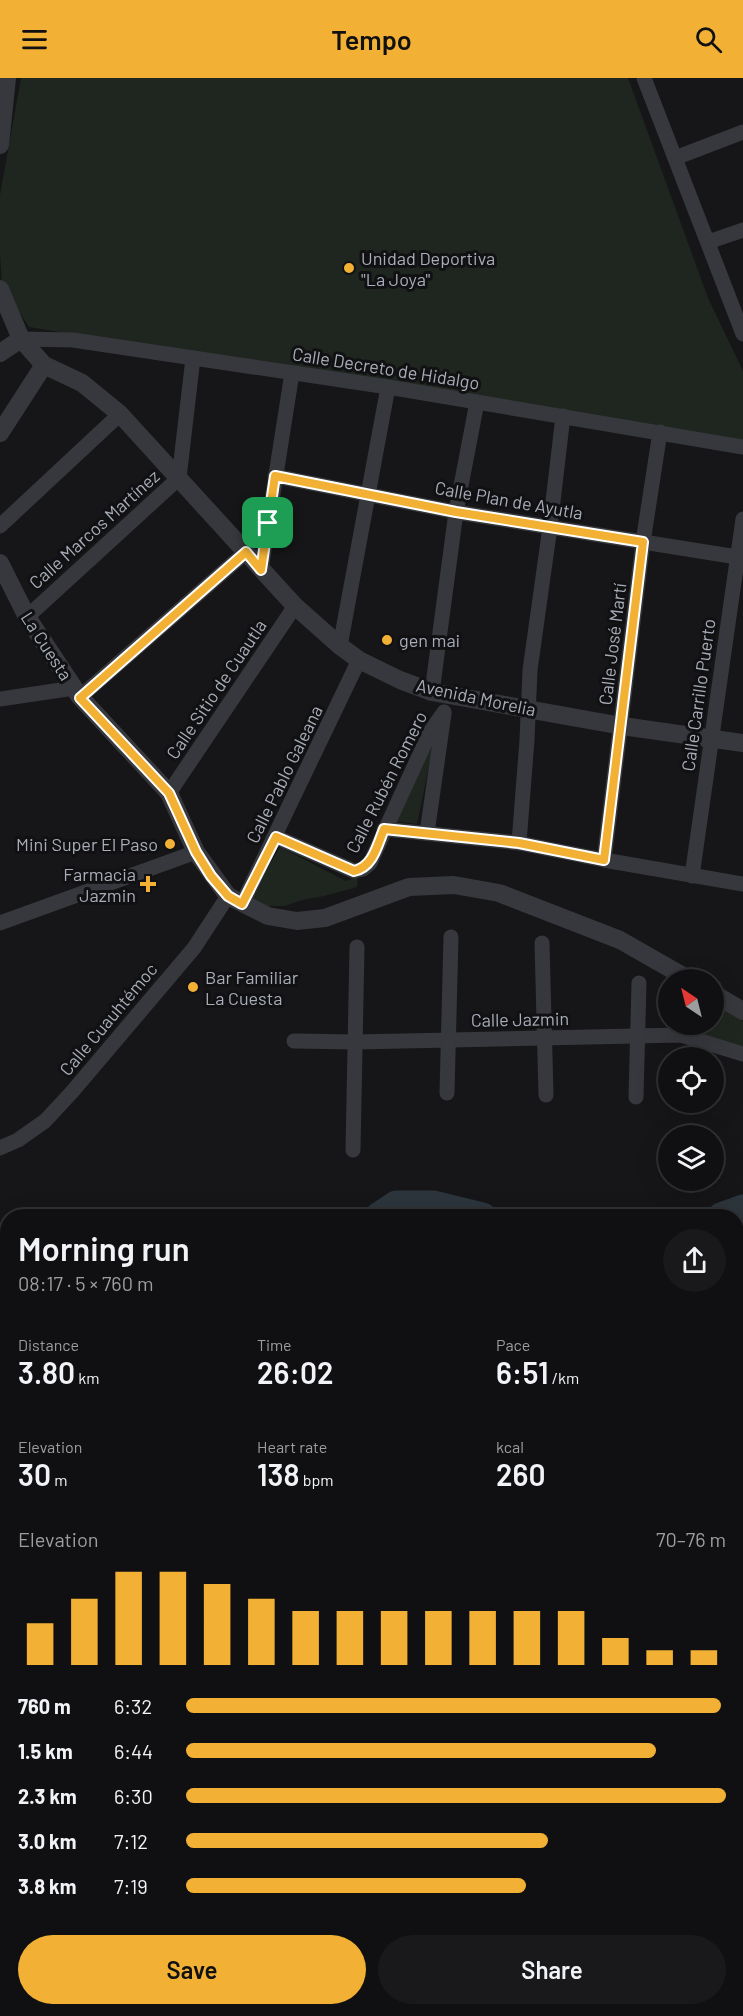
<!DOCTYPE html>
<meta charset="utf-8">
<style>
body{margin:0;font-family:Barlow,sans-serif;background:#19191b;color:#f1f3f6;height:100vh;display:flex;flex-direction:column;font-size:22px;white-space:nowrap}
*{box-sizing:border-box;margin:0}
p{font-size:20px;color:#9c9d9f}
.icon{flex:none;width:33px;height:33px;fill:none;stroke:currentColor;stroke-width:2;stroke-linecap:round;stroke-linejoin:round}
.map{position:relative;flex:1;overflow:hidden}
.sheet{position:absolute;left:0px;top:1131px;width:744px;height:807px;display:flex;flex-direction:column;background:#101012;border-radius:24px 24px 0 0;box-shadow:0 6px 24px #0002,0 0 0 2px #303032}
.sheet>*{flex:none}
.needle{width:39px;rotate:325deg}
.buttons{position:absolute;left:658px;top:891px;display:grid;gap:12px}
.buttons a{display:grid;place-items:center;width:66px;height:66px;border-radius:50%;background:#101012;box-shadow:0 6px 24px #0002,0 0 0 2px #303032;font-size:30px}
.pin{position:absolute;display:grid;place-items:center;width:51px;height:51px;color:#fff;margin:-26px;border-radius:12px;box-shadow:0 3px 9px #0006}
.round{display:grid;place-items:center;flex:none;width:63px;height:63px;border-radius:32px;background:#19191b}
.headline{display:flex;align-items:center;justify-content:space-between;height:102px;padding:0 18px}
h1{font-size:33px;font-weight:600;line-height:45px}
.metrics{display:grid;grid-template-columns:repeat(3,1fr);gap:9px;height:102px;padding:6px 18px}
.metrics div{display:grid;align-content:center}
.metrics b{font-size:30px;font-weight:600}
.metrics small{font-size:16px;font-weight:400}
.metrics p{font-size:16px}
.chart{height:168px;padding:12px 18px}
.chart p{display:flex;justify-content:space-between}
.chart svg{width:100%;height:108px;margin-top:6px;stroke:#f2b134;stroke-width:6}
.action{display:flex;gap:12px;margin-top:auto;padding:12px 18px}
.action a{flex:1;height:69px;border-radius:36px;background:#f2b134;color:#111;font-size:24px;font-weight:600;line-height:69px;text-align:center}
.action a+a{background:#19191b;color:#f1f3f6}
ul{padding:0 18px;list-style:none;font-size:20px}
li{display:grid;grid-template-columns:96px 72px 1fr;align-items:center;height:45px}
li i{height:15px;border-radius:8px;background:#f2b134}
header{display:flex;justify-content:space-between;align-items:center;height:78px;padding:0 18px;background:#f2b134;color:#111;font-size:27px;font-weight:600}
.map>svg:first-child{display:block}
.green{fill:#1e261f}
.lines{fill:none;stroke-linecap:round;stroke-linejoin:round}
.river{stroke:#2c353c;stroke-width:27}
.minor{stroke:#37383d;stroke-width:15}
.tertiary{stroke:#37383d;stroke-width:18}
.route-casing{stroke:#fff;stroke-width:12}
.route{stroke:#f2b134;stroke-width:8}
.poi-dot{fill:#f2b134;stroke:#111113;stroke-width:2}
.labels{text-anchor:middle;dominant-baseline:central;stroke-width:6;stroke-linejoin:round;paint-order:stroke}
.poi-label{font-size:18px;fill:#a8adb8;stroke:#111113;text-anchor:start}
.street-label{font-size:18px;fill:#a8adb8;stroke:#111113}
</style>
<header><svg class="icon" aria-label="menu" viewBox="0 0 24 24"><path d="M4 6h16M4 12h16M4 18h16"/></svg>Tempo<svg class="icon" aria-label="search" viewBox="0 0 24 24"><circle cx="10" cy="10" r="6"/><path d="M15 15l6 6"/></svg></header>
<div class="map">
<svg width="743" height="1938" viewBox="0 0 743 1938">
<rect width="100%" height="100%" fill="#161618"/>
<!-- green -->
<g class="green">
<path d="M21,0H628L708,220L743,293V366L29,249L2,207L0,174V117Z"/>
<path d="M438,645L417,746L392,743Z"/>
<path d="M280,769L346,803L358,799L357,809L324,818L302,822L285,828H265L249,821Z"/>
<path d="M714,924L743,943V970L684,951L685,947L714,946Z"/>
</g>
<g class="lines">
<!-- river -->
<g class="river">
<path d="M378,1138L396,1126H434L483,1138"/>
<path d="M721,1138L743,1130"/>
<path d="M0,1344L8,1348"/>
</g>
<!-- minor -->
<g class="minor">
<path d="M644,0L743,256"/>
<path d="M675,80L743,54"/>
<path d="M708,164L743,152"/>
<path d="M21,261L73,262L388,309L743,369"/>
<path d="M275,398L456,434L737,479"/>
<path d="M0,448L120,336"/>
<path d="M261,492L292,295"/>
<path d="M27,539L179,400L193,280"/>
<path d="M340,568L388,309"/>
<path d="M432,614L456,434L477,324"/>
<path d="M80,619L246,474"/>
<path d="M0,621L74,610"/>
<path d="M169,715L295,528"/>
<path d="M384,751L519,765L604,782L743,806"/>
<path d="M427,755L444,636"/>
<path d="M276,759L354,793L363,791L370,785L430,654L444,634"/>
<path d="M519,765L527,662L530,592L550,449L563,338"/>
<path d="M604,782L643,464L660,354"/>
<path d="M692,798L743,441"/>
<path d="M242,826L359,582"/>
<path d="M0,845L196,774"/>
<path d="M542,865L546,1017"/>
<path d="M294,963L356,964L681,957L743,976"/>
<path d="M447,1015L451,859"/>
<path d="M636,1019L639,905"/>
<path d="M0,1070L18,1062L45,1043L72,1014L194,870L228,818"/>
<path d="M353,1072L357,869"/>
<path d="M736,1303L743,1304"/>
<path d="M736,1551L743,1548"/>
<path d="M733,1930L734,1938"/>
<path d="M266,1938L329,1930"/>
</g>
<!-- tertiary -->
<g class="tertiary">
<path d="M0,67L7,0"/>
<path d="M0,211L21,261L44,287L82,305L120,336L295,528L340,568L359,582L400,602L432,614L622,648L743,665"/>
<path d="M0,275L21,261"/>
<path d="M0,355L44,287"/>
<path d="M0,485L27,539L80,619L169,715L196,774L228,818L268,838L297,843L325,840L409,809L454,807L499,815L620,862L690,902"/>
<path d="M714,916L743,933"/>
<path d="M736,1452L743,1449"/>
<path d="M736,1848H743"/>
</g>
</g>
<g class="lines">
<!-- route casing -->
<g class="route-casing">
<path id="route" d="M275,398L456,434L643,464L604,782L519,765L384,751C377,768 373,789 354,793L276,759L242,826L228,818L211,798L196,774L169,715L80,620L246,474L261,492Z"/>
</g>
<!-- route -->
<use href="#route" class="route"/>
</g>
<!-- markers -->
<g class="poi-dot">
<circle cx="349" cy="190" r="6"/>
<circle cx="387" cy="562" r="6"/>
<circle cx="170" cy="766" r="6"/>
<path d="M145 797h6v6h6v6h-6v6h-6v-6h-6v-6h6z"/>
<circle cx="193" cy="909" r="6"/>
</g>
<g class="labels">
<!-- poi labels -->
<g class="poi-label">
<text x="361" y="180">Unidad Deportiva<tspan x="361" dy="21">"La Joya"</tspan></text>
<text x="399" y="562">gen mai</text>
<text x="158" y="766" text-anchor="end">Mini Super El Paso</text>
<text x="136" y="796" text-anchor="end">Farmacia<tspan x="136" dy="21">Jazmin</tspan></text>
<text x="205" y="899">Bar Familiar<tspan x="205" dy="21">La Cuesta</tspan></text>
</g>
<!-- street labels -->
<g class="street-label">
<text transform="translate(386 290) rotate(9)">Calle Decreto de Hidalgo</text>
<text transform="translate(509 422) rotate(10)">Calle Plan de Ayutla</text>
<text transform="translate(94 451) rotate(-42)">Calle Marcos Martínez</text>
<text transform="translate(612 566) rotate(-83)">Calle José Martí</text>
<text transform="translate(47 568) rotate(57)">La Cuesta</text>
<text transform="translate(216 611) rotate(-56)">Calle Sitio de Cuautla</text>
<text transform="translate(698 617) rotate(-82)">Calle Carrillo Puerto</text>
<text transform="translate(476 619) rotate(12)">Avenida Morelia</text>
<text transform="translate(284 696) rotate(-64)">Calle Pablo Galeana</text>
<text transform="translate(386 704) rotate(-63)">Calle Rubén Romero</text>
<text transform="translate(108 941) rotate(-50)">Calle Cuauhtémoc</text>
<text transform="translate(520 941) rotate(-1)">Calle Jazmin</text>
</g>
</g>
</svg>
<div class="buttons">
<a><svg class="needle" viewBox="-14 -14 28 28"><path d="M0-13l5 13h-10z" fill="#e53935"/><path d="M0 13l5-13h-10z" fill="#9c9d9f"/></svg></a>
<a><svg class="icon" aria-label="locate" viewBox="0 0 24 24"><circle cx="12" cy="12" r="6"/><path d="M12 2v4M12 18v4M2 12h4M18 12h4"/></svg></a>
<a><svg class="icon" aria-label="layers" viewBox="0 0 24 24"><path d="M12 4l9 5-9 5-9-5zM3 14l9 5 9-5"/></svg></a>
</div>
<div class="pin" style="left:268px;top:445px;background:#1e9e55"><svg class="icon" aria-label="arrive" viewBox="0 0 24 24"><path d="M6 21V4h12l-3 4 3 4H6"/></svg></div>
<section class="sheet">
<div class="headline"><div><h1>Morning run</h1><p>08:17 · 5 × 760 m</p></div><a class="round"><svg class="icon" aria-label="share" viewBox="0 0 24 24"><path d="M12 15V3M7 8l5-5 5 5M5 13v7h14v-7"/></svg></a></div>
<div class="metrics">
<div><p>Distance</p><b>3.80<small> km</small></b></div>
<div><p>Time</p><b>26:02</b></div>
<div><p>Pace</p><b>6:51<small> /km</small></b></div>
</div>
<div class="metrics">
<div><p>Elevation</p><b>30<small> m</small></b></div>
<div><p>Heart rate</p><b>138<small> bpm</small></b></div>
<div><p>kcal</p><b>260</b></div>
</div>
<div class="chart"><p><span>Elevation</span>70–76 m</p>
<svg viewBox="0 0 160 44" preserveAspectRatio="none"><path d="M5 44V27M15 44V17M25 44V6M35 44V6M45 44V11M55 44V17M65 44V22M75 44V22M85 44V22M95 44V22M105 44V22M115 44V22M125 44V22M135 44V33M145 44V38M155 44V38"/></svg>
</div>
<ul>
<li><b>760 m</b>6:32<i style="width:99%"></i></li>
<li><b>1.5 km</b>6:44<i style="width:87%"></i></li>
<li><b>2.3 km</b>6:30<i style="width:100%"></i></li>
<li><b>3.0 km</b>7:12<i style="width:67%"></i></li>
<li><b>3.8 km</b>7:19<i style="width:63%"></i></li>
</ul>
<div class="action"><a>Save</a><a>Share</a></div>
</section>
</div>
